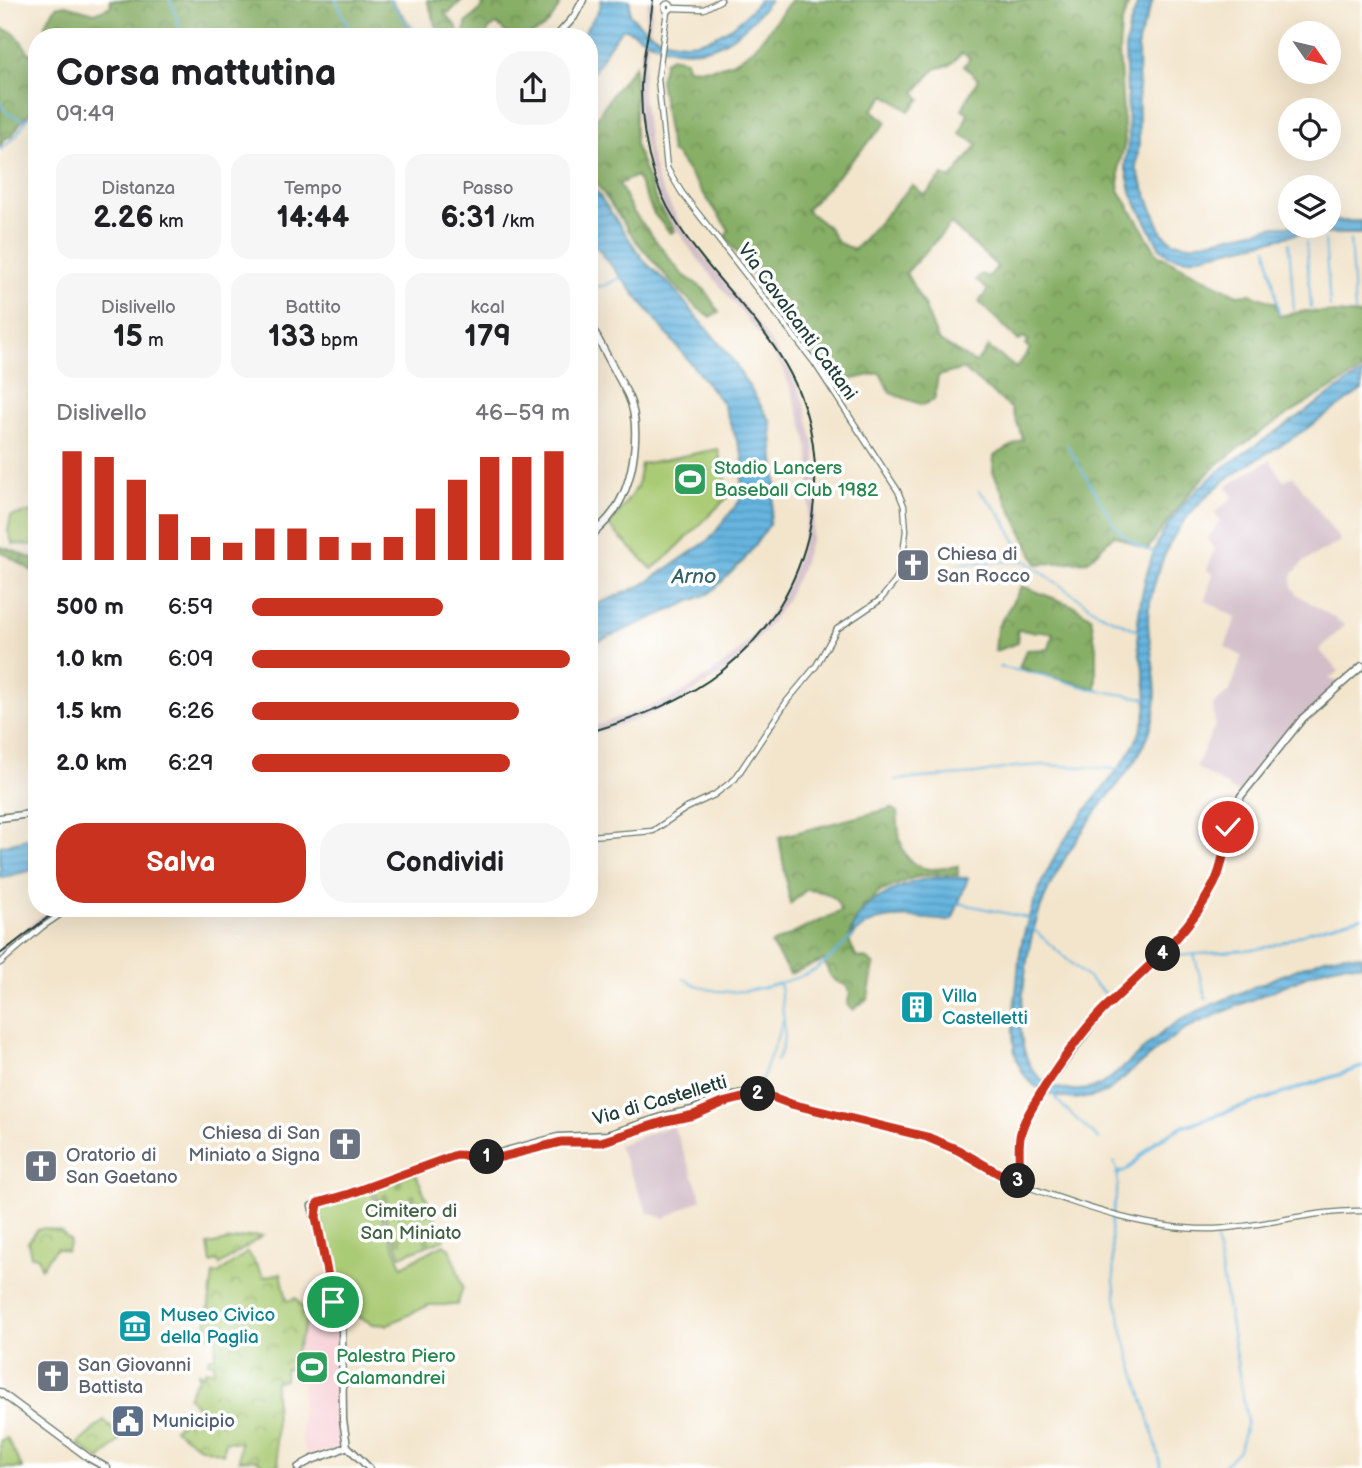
<!DOCTYPE html>
<html lang="it">
<meta charset="utf-8">
<style>
body{margin:0;font-family:"Balsamiq Sans",sans-serif;background:#f6f6f6;color:#202124;height:100vh;display:flex;flex-direction:column;font-size:26px;white-space:nowrap}
*{box-sizing:border-box;margin:0}
p{font-size:23px;color:#757577}
.icon{flex:none;width:38px;height:38px;fill:none;stroke:currentColor;stroke-width:2;stroke-linecap:round;stroke-linejoin:round}
.map{position:relative;flex:1;overflow:hidden}
.panel{position:absolute;left:28px;top:28px;width:570px;height:889px;display:flex;flex-direction:column;background:#fff;border-radius:28px;box-shadow:0 7px 28px #0002}
.panel>*{flex:none}
.needle{width:46px;rotate:124deg}
.buttons{position:absolute;left:1278px;top:21px;display:grid;gap:14px}
.buttons a{display:grid;place-items:center;width:63px;height:63px;border-radius:50%;background:#fff;box-shadow:0 7px 28px #0002;font-size:35px}
.pin{position:absolute;display:grid;place-items:center;width:60px;height:60px;color:#fff;margin:-30px;border:4px solid #fff;border-radius:50%;box-shadow:0 2px 7px #0007}
.km{position:absolute;width:35px;height:35px;margin:-18px;border-radius:50%;background:#222;color:#fff;font-size:19px;line-height:35px;text-align:center}
.round{display:grid;place-items:center;flex:none;width:74px;height:74px;border-radius:28px;background:#f6f6f6}
.overview{display:flex;align-items:center;justify-content:space-between;height:119px;padding:0 28px}
h1{font-size:38px;font-weight:800;line-height:52px}
.stats{display:grid;grid-template-columns:repeat(3,1fr);gap:10px;height:119px;padding:7px 28px}
.stats div{display:grid;align-content:center;border-radius:18px;background:#f6f6f6;text-align:center}
.stats b{font-size:30px;font-weight:800}
.stats small{font-size:19px;font-weight:400}
.stats p{font-size:19px}
.chart{height:196px;padding:14px 28px}
.chart p{display:flex;justify-content:space-between}
.chart svg{width:100%;height:126px;margin-top:7px;stroke:#c8321e;stroke-width:6}
.cta{display:flex;gap:14px;margin-top:auto;padding:14px 28px}
.cta a{flex:1;height:80px;border-radius:28px;background:#c8321e;color:#fff;font-size:28px;font-weight:800;line-height:80px;text-align:center}
.cta a+a{background:#f6f6f6;color:#202124}
ul{padding:0 28px;list-style:none;font-size:23px}
li{display:grid;grid-template-columns:112px 84px 1fr;align-items:center;height:52px}
li i{height:18px;border-radius:9px;background:#c8321e}
.map>svg:first-child{display:block}
.built{fill:#f7cfd4}
.industrial{fill:#d2bdc8}
.green{fill:#aacb74;stroke:#648454;stroke-width:2}
.forest{fill:url(#forest-crowns);stroke:#53764d;stroke-width:2;fill-rule:evenodd}
.cemetery{fill:url(#cemetery-stones);stroke:#648454;stroke-width:2}
.park{fill:url(#park-crowns);stroke:#648454;stroke-width:2}
.water{fill:url(#water-rules);stroke:#42798a;stroke-width:2}
.lines{fill:none;stroke-linecap:round;stroke-linejoin:round}
.stream{stroke:#66b5e0;stroke-width:2}
.canal{stroke:#66b5e0;stroke-width:3.5}
.minor-casing{stroke:#697869;stroke-width:7}
.major-casing{stroke:#697869;stroke-width:9}
.minor{stroke:#fff;stroke-width:4.5}
.major{stroke:#fff;stroke-width:6}
.rail{stroke:#1f3d34;stroke-width:2}
.route-casing{stroke:#fff;stroke-width:14}
.route{stroke:#c8321e;stroke-width:9}
.labels{text-anchor:middle;dominant-baseline:central;stroke-width:7;stroke-linejoin:round;paint-order:stroke}
.street-label{font-size:19px;fill:#1f3d34;stroke:#fff}
.leisure-label{font-size:19px;fill:#27864d;stroke:#fff;text-anchor:start}
.worship-label{font-size:19px;fill:#5b616d;stroke:#fff;text-anchor:start}
.culture-label{font-size:19px;fill:#0d838f;stroke:#fff;text-anchor:start}
.park-label{font-size:19px;fill:#426044;stroke:#fff}
.service-label{font-size:19px;fill:#4e5e75;stroke:#fff;text-anchor:start}
.water-label{font-size:21px;font-style:italic;fill:#346168;stroke:#fff}
</style>
<div class="map">
<svg width="1362" height="1468" viewBox="0 0 1362 1468">
<defs>
<pattern id="forest-crowns" width="20" height="18" patternUnits="userSpaceOnUse" patternTransform="scale(1.75)"><rect width="20" height="18" fill="#87af66"/><path d="M2 6a3 3 0 1 1 6 0M12 15a3 3 0 1 1 6 0" fill="none" stroke="#6e9055"/></pattern>
<pattern id="cemetery-stones" width="16" height="16" patternUnits="userSpaceOnUse" patternTransform="scale(1.75)"><rect width="16" height="16" fill="#aacb74"/><path d="M2 7V4a2 2 0 0 1 4 0v3zM10 15v-3a2 2 0 0 1 4 0v3z" fill="#8aa660"/></pattern>
<pattern id="park-crowns" width="20" height="18" patternUnits="userSpaceOnUse" patternTransform="scale(1.75)"><rect width="20" height="18" fill="#aacb74"/><path d="M2 6a3 3 0 1 1 6 0M12 15a3 3 0 1 1 6 0" fill="none" stroke="#8aa660"/></pattern>
<pattern id="water-rules" width="6" height="5" patternUnits="userSpaceOnUse" patternTransform="scale(1.75)"><rect width="6" height="5" fill="#66b5e0"/><path d="M0 2.5h6" fill="none" stroke="#5394b6"/></pattern>
</defs>
<rect width="100%" height="100%" fill="#fff"/>
<filter id="ink" filterUnits="userSpaceOnUse"><feTurbulence type="fractalNoise" baseFrequency=".0143" numOctaves="2"/><feDisplacementMap in="SourceGraphic" scale="14" xChannelSelector="R" yChannelSelector="G"/><feConvolveMatrix kernelMatrix="1 2 1 2 8 2 1 2 1" color-interpolation-filters="sRGB"/></filter>
<filter id="wash" filterUnits="userSpaceOnUse"><feTurbulence type="fractalNoise" baseFrequency=".00686" numOctaves="4" result="noise"/><feDisplacementMap in="SourceGraphic" scale="28" xChannelSelector="R" yChannelSelector="G"/><feGaussianBlur stdDeviation="1.57" result="paint"/><feColorMatrix in="noise" values="0 0 0 0 0 0 0 0 0 0 0 0 0 0 0 0 0 1.4 0 .05"/><feComposite in="paint" operator="in"/></filter>
<g filter="url(#wash)">
<rect width="100%" height="100%" fill="#f3e5cc"/>
<!-- built -->
<path class="built" d="M333,1315L338,1327L339,1420L344,1447L307,1456L301,1439L303,1382L295,1381V1354L308,1317Z"/>
<!-- industrial -->
<g class="industrial">
<path d="M648,0H654L642,88L650,153L658,182L684,231L756,321L793,376L805,406L815,449L818,482L816,504L811,539L801,570L783,606L751,648L725,672L676,703L642,718L590,734V728L669,699L692,687L735,655L757,632L777,605L787,587L802,544L809,508L810,464L806,435L784,370L764,340L693,253L666,213L654,187L638,120L636,88Z"/>
<path d="M1270,460L1283,481L1293,476L1341,541L1303,562L1292,575V587L1298,595L1345,625L1319,650L1339,671L1329,679L1340,682L1309,710L1239,794L1196,767L1215,725L1213,705L1230,691L1242,656L1225,647L1236,618L1205,600L1213,574L1207,570L1215,549L1207,540L1220,520L1214,513L1233,497L1226,486Z"/>
<path d="M52,908H64L0,956V948Z"/>
<path d="M673,1125L702,1199L665,1218L648,1213L618,1145Z"/>
</g>
<!-- green -->
<g class="green">
<path d="M718,449L729,496L668,556L652,569L609,526L637,487L641,464Z"/>
<path d="M32,512L37,515V545L13,544L8,531L11,516Z"/>
<path d="M371,1190L402,1266L444,1244L450,1248L463,1287L457,1305H429L387,1325L373,1324L357,1316L340,1319L319,1206Z"/>
<path d="M7,1438L22,1468H0V1441Z"/>
</g>
<!-- forest -->
<g class="forest">
<path d="M110,0H391L416,33L432,35L437,28L427,0H462L449,13L445,11L444,13L457,27V31L463,35L467,22L484,6L477,0H562C550,27 539,37 510,37L497,24L489,29L486,37H44L45,24L56,7L65,5L95,13L111,6Z"/>
<path d="M791,0H1130L1121,25L1119,52L1125,142L1119,166V190L1158,255L1237,295L1250,294L1275,303L1279,316L1306,311L1362,315V371C1312,399 1260,429 1216,466C1189,490 1168,521 1147,550L1114,535L1088,561L1037,564L993,472L994,456L1023,439L1011,408L963,369L938,376L934,400L923,405L890,393L880,373L836,383L725,237L729,230L677,156L671,152L660,80L665,61L671,57L686,60L687,68C745,74 760,41 791,0ZM962,53L970,58L964,66L978,79L962,109L968,113L960,134L978,144L951,179L943,175L925,195L912,185L854,250L837,242L829,228L806,210L887,122L872,110L886,95L909,111L921,99L915,92L935,69L950,65ZM951,224L998,267L988,277L982,274L976,280L988,290L979,302L1019,341L1023,337L1029,341L1025,345L1030,349L1016,368L988,347L976,363L938,340L924,305L906,273Z"/>
<path d="M0,28L15,33L30,54L37,52V111H32L20,123L12,136L4,139L0,147Z"/>
<path d="M635,65V144L657,203L675,231L670,233L654,214L636,176L619,184L632,210L682,274L704,289L719,312L711,317L697,308L672,283L636,241L590,174V122H594L610,97Z"/>
<path d="M0,547C12,549 22,555 34,559L37,556V574L0,551Z"/>
<path d="M1022,586L1074,606L1091,617L1096,648V689L1019,668L1026,650L1049,649L1053,633L1017,630L1018,643L995,651L997,628Z"/>
<path d="M892,808L897,812C899,832 898,862 924,868C934,871 948,867 958,866V875L935,874L912,878L880,892L863,908L851,930L849,940L856,957L868,959L874,965L868,998L853,1010L847,1004L850,994L846,985C831,981 829,975 824,960L790,974L771,944L841,911C836,893 822,891 806,890L790,904L779,837Z"/>
</g>
<!-- cemetery -->
<path class="cemetery" d="M415,1172L444,1239L401,1256L374,1189Z"/>
<!-- park -->
<g class="park">
<path d="M44,1228L61,1232L70,1241L67,1251L56,1248L41,1268L38,1256H31L28,1242L37,1230Z"/>
<path d="M251,1236H262L220,1265L217,1261L211,1263L208,1245Z"/>
<path d="M248,1252L264,1277L281,1273L287,1301L296,1298L308,1317L295,1354V1368L285,1369V1380L275,1381L276,1447L279,1464C269,1468 264,1466 256,1459L239,1460L240,1443L225,1441L223,1454L198,1446L174,1429L199,1408L188,1397L195,1382L198,1381V1373L204,1374L205,1370L214,1371V1363L208,1362L210,1357H215L217,1337L205,1336L213,1274H218Z"/>
<path d="M104,1420L121,1439L100,1460L78,1444Z"/>
</g>
<!-- water -->
<g class="water">
<path d="M601,0H630V14C670,62 725,45 759,0H770C742,36 709,62 661,46C649,42 638,35 626,29H622L607,49L590,78V37H581L600,8Z"/>
<path d="M1139,0H1153L1138,42L1139,143L1136,168L1162,233L1173,242L1190,245L1276,226H1328V221H1362V234H1298L1189,259L1170,256L1160,248L1132,195L1125,165L1129,138L1125,49L1129,28Z"/>
<path d="M590,182L645,262L671,286L730,356L771,422L776,485L769,525L744,560L710,593L590,645V607L641,586L709,540L741,499L743,456L722,402L590,239Z"/>
<path d="M1362,374V390C1334,409 1306,431 1276,448C1235,472 1207,489 1179,528C1164,550 1148,594 1148,621C1149,656 1162,689 1152,724C1142,759 1118,783 1097,811C1071,846 1046,885 1034,928C1026,955 1024,985 1021,1013C1019,1040 1025,1077 1055,1087C1068,1091 1087,1092 1100,1085C1126,1070 1146,1043 1171,1026C1188,1014 1209,1006 1228,998C1260,984 1292,971 1325,958L1343,954L1362,956V965L1343,964L1325,968L1191,1026L1165,1043L1108,1091C1087,1101 1062,1101 1042,1090C1009,1074 1011,1030 1015,1000C1018,981 1018,961 1022,942C1032,899 1051,858 1077,822C1099,791 1128,764 1142,727C1152,699 1144,676 1139,649C1134,617 1147,559 1164,531C1193,483 1238,457 1283,427C1309,410 1334,390 1362,374Z"/>
<path d="M37,836V869L0,878V846Z"/>
<path d="M938,877L968,878L953,918L949,921C919,918 872,909 852,938C851,902 909,880 938,877Z"/>
</g>
<g class="lines">
<!-- stream -->
<g class="stream">
<path d="M170,0C174,11 182,25 178,37"/>
<path d="M336,0L353,37"/>
<path d="M389,0L418,37"/>
<path d="M0,103L7,113L26,121"/>
<path d="M0,150L15,137L28,118L37,112"/>
<path d="M1325,240L1330,307"/>
<path d="M1350,240L1355,312"/>
<path d="M1306,242L1311,307"/>
<path d="M1289,243L1294,310"/>
<path d="M1267,248L1279,314"/>
<path d="M590,288L606,285L621,277"/>
<path d="M1067,445L1116,527C1127,540 1138,547 1154,552"/>
<path d="M979,491C999,509 1015,534 1022,560"/>
<path d="M958,563L1026,561L1099,613L1139,631"/>
<path d="M999,667L1043,675L1095,690L1149,699"/>
<path d="M895,780L977,774L1014,767L1042,765L1120,769"/>
<path d="M958,903L1028,918"/>
<path d="M1032,928L1109,997L1151,961"/>
<path d="M1194,954L1206,999"/>
<path d="M1164,957L1258,949L1277,944L1310,931L1362,917"/>
<path d="M684,979C716,998 746,993 780,983C794,978 808,976 820,966C832,958 843,946 852,936"/>
<path d="M776,1061C791,1040 781,1008 780,984"/>
<path d="M754,1089L762,1079L783,1021"/>
<path d="M1053,1093C1058,1106 1087,1126 1098,1139"/>
<path d="M1114,1162C1124,1181 1112,1204 1111,1225C1111,1243 1113,1261 1114,1279C1119,1344 1150,1404 1161,1468"/>
<path d="M1216,1239L1247,1421L1239,1450L1222,1468"/>
</g>
<!-- canal -->
<path class="canal" d="M1117,1174L1127,1170L1155,1142L1181,1127L1362,1067"/>
</g>
</g>
<g filter="url(#ink)">
<g class="lines">
<!-- minor casing -->
<g class="minor-casing">
<g id="minor">
<circle cx="668" cy="7" r="3.5"/>
<path d="M672,8L704,9L721,0"/>
<path d="M590,836L653,831L685,809L714,795L735,779L787,701L816,666L837,629L880,600L895,582L901,569L906,531L904,506L898,491L814,362L682,193L667,168L658,79L667,11"/>
<path d="M0,963L42,927L70,908"/>
<path d="M1017,1183C1079,1205 1146,1231 1214,1229C1262,1227 1314,1210 1362,1211"/>
</g>
</g>
<!-- major casing -->
<g class="major-casing">
<g id="major">
<path d="M556,37L574,17L583,0"/>
<path d="M590,324L628,395C642,426 634,480 616,508C610,519 599,528 590,537"/>
<path d="M0,818L37,813"/>
<path d="M484,1157L558,1137L607,1135L665,1116L692,1110L720,1099L752,1092L771,1095L791,1104L860,1122L927,1137L958,1150L1017,1183L1018,1139L1028,1115L1051,1080L1103,1010L1151,966L1196,914L1215,883L1220,868L1228,827L1241,796L1303,718L1362,666"/>
<path d="M501,1157L561,1142L592,1143L608,1140L741,1098"/>
<path d="M0,1392L89,1458L107,1468"/>
<path d="M298,1468C312,1456 331,1456 347,1446"/>
<path d="M369,1468L347,1446L343,1420L342,1327L329,1291L326,1260L312,1206L455,1155L463,1154L487,1157"/>
</g>
</g>
<!-- minor -->
<use href="#minor" class="minor"/>
<!-- major -->
<use href="#major" class="major"/>
<!-- rail -->
<g class="rail">
<path d="M590,732C637,718 684,701 723,670C813,599 844,465 785,364C747,299 680,251 655,178C646,150 641,118 641,89C641,59 650,30 653,0"/>
<path d="M0,954L60,908"/>
</g>
</g>
</g>
<g class="lines" filter="url(#ink)">
<!-- route casing -->
<g class="route-casing">
<path id="route" d="M333,1302L316,1217L318,1203L349,1194L456,1155L502,1157L561,1142H601L666,1121L694,1115L722,1103L762,1093L791,1104L927,1137L958,1150L1017,1184C1023,1161 1014,1144 1025,1121C1040,1091 1081,1031 1105,1008C1145,969 1188,935 1214,884C1223,867 1224,846 1228,827"/>
</g>
<!-- route -->
<use href="#route" class="route"/>
</g>
<!-- icons -->
<defs>
<g id="stadium-square" transform="scale(1.75)"><rect x="-9" y="-9" width="18" height="18" rx="4" fill="#2e9e5b" stroke="#fff"/><path d="M0-5a6.5 5 0 1 0 0 10a6.5 5 0 1 0 0-10ZM-3.5-1.8h7v3.6h-7Z" fill="#fff"/></g>
<g id="church-square" transform="scale(1.75)"><rect x="-9" y="-9" width="18" height="18" rx="4" fill="#6b7280" stroke="#fff"/><path d="M-1.2-6h2.4v3.5h3.3v2.4h-3.3V6h-2.4V-.1h-3.3v-2.4h3.3Z" fill="#fff"/></g>
<g id="building-square" transform="scale(1.75)"><rect x="-9" y="-9" width="18" height="18" rx="4" fill="#0f9aa8" stroke="#fff"/><path d="M-4-6H4V6H1V3H-1V6H-4ZM-2.5-4.3h1.7v1.8h-1.7ZM.8-4.3h1.7v1.8H.8ZM-2.5-1h1.7V.8h-1.7ZM.8-1h1.7V.8H.8Z" fill="#fff"/></g>
<g id="museum-square" transform="scale(1.75)"><rect x="-9" y="-9" width="18" height="18" rx="4" fill="#0f9aa8" stroke="#fff"/><path d="M0-6L6-3V-2H-6V-3ZM-5-1h2V3h-2ZM-1-1h2V3h-2ZM3-1h2V3H3ZM-6 4H6V6H-6Z" fill="#fff"/></g>
<g id="civic-square" transform="scale(1.75)"><rect x="-9" y="-9" width="18" height="18" rx="4" fill="#5c6f8a" stroke="#fff"/><path d="M-.6-6.5H3V-4.5H.6V-3L4-1V1h2V6H-6V1h2V-1L-.6-3ZM-1.2 2.5V6h2.4V2.5Z" fill="#fff"/></g>
</defs>
<g fill-rule="evenodd">
<use href="#stadium-square" x="690" y="479"/>
<use href="#church-square" x="913" y="565"/>
<use href="#building-square" x="917" y="1007"/>
<use href="#church-square" x="345" y="1144"/>
<use href="#church-square" x="41" y="1166"/>
<use href="#museum-square" x="135" y="1326"/>
<use href="#stadium-square" x="312" y="1367"/>
<use href="#church-square" x="53" y="1376"/>
<use href="#civic-square" x="128" y="1421"/>
</g>
<g class="labels">
<!-- street labels -->
<g class="street-label">
<text transform="translate(797 322) rotate(54)">Via Cavalcanti Cattani</text>
<text transform="translate(660 1101) rotate(-16)">Via di Castelletti</text>
</g>
<!-- leisure labels -->
<g class="leisure-label">
<text x="714" y="468">Stadio Lancers<tspan x="714" dy="22">Baseball Club 1982</tspan></text>
<text x="336" y="1356">Palestra Piero<tspan x="336" dy="22">Calamandrei</tspan></text>
</g>
<!-- worship labels -->
<g class="worship-label">
<text x="937" y="554">Chiesa di<tspan x="937" dy="22">San Rocco</tspan></text>
<text x="320" y="1133" text-anchor="end">Chiesa di San<tspan x="320" dy="22">Miniato a Signa</tspan></text>
<text x="66" y="1155">Oratorio di<tspan x="66" dy="22">San Gaetano</tspan></text>
<text x="78" y="1365">San Giovanni<tspan x="78" dy="22">Battista</tspan></text>
</g>
<!-- culture labels -->
<g class="culture-label">
<text x="942" y="996">Villa<tspan x="942" dy="22">Castelletti</tspan></text>
<text x="160" y="1315">Museo Civico<tspan x="160" dy="22">della Paglia</tspan></text>
</g>
<!-- park labels -->
<g class="park-label">
<text x="411" y="1211">Cimitero di<tspan x="411" dy="22">San Miniato</tspan></text>
</g>
<!-- service labels -->
<g class="service-label">
<text x="152" y="1421">Municipio</text>
</g>
<!-- water labels -->
<g class="water-label">
<text x="694" y="576">Arno</text>
</g>
</g>
</svg>
<div class="buttons">
<a><svg class="needle" viewBox="-14 -14 28 28"><path d="M0-13l5 13h-10z" fill="#e53935"/><path d="M0 13l5-13h-10z" fill="#757577"/></svg></a>
<a><svg class="icon" aria-label="locate" viewBox="0 0 24 24"><circle cx="12" cy="12" r="6"/><path d="M12 2v4M12 18v4M2 12h4M18 12h4"/></svg></a>
<a><svg class="icon" aria-label="layers" viewBox="0 0 24 24"><path d="M12 4l9 5-9 5-9-5zM3 14l9 5 9-5"/></svg></a>
</div>
<div class="pin" style="left:333px;top:1302px;background:#1e9e55"><svg class="icon" aria-label="arrive" viewBox="0 0 24 24"><path d="M6 21V4h12l-3 4 3 4H6"/></svg></div>
<div class="pin" style="left:1228px;top:827px;background:#d93025"><svg class="icon" aria-label="check" viewBox="0 0 24 24"><path d="M5 12l5 5 9-10"/></svg></div>
<b class="km" style="left:487px;top:1157px">1</b>
<b class="km" style="left:758px;top:1094px">2</b>
<b class="km" style="left:1018px;top:1181px">3</b>
<b class="km" style="left:1163px;top:954px">4</b>
<section class="panel">
<div class="overview"><div><h1>Corsa mattutina</h1><p>09:49</p></div><a class="round"><svg class="icon" aria-label="share" viewBox="0 0 24 24"><path d="M12 15V3M7 8l5-5 5 5M5 13v7h14v-7"/></svg></a></div>
<div class="stats">
<div><p>Distanza</p><b>2.26<small> km</small></b></div>
<div><p>Tempo</p><b>14:44</b></div>
<div><p>Passo</p><b>6:31<small> /km</small></b></div>
</div>
<div class="stats">
<div><p>Dislivello</p><b>15<small> m</small></b></div>
<div><p>Battito</p><b>133<small> bpm</small></b></div>
<div><p>kcal</p><b>179</b></div>
</div>
<div class="chart"><p><span>Dislivello</span>46–59 m</p>
<svg viewBox="0 0 160 44" preserveAspectRatio="none"><path d="M5 44V6M15 44V8M25 44V16M35 44V28M45 44V36M55 44V38M65 44V33M75 44V33M85 44V36M95 44V38M105 44V36M115 44V26M125 44V16M135 44V8M145 44V8M155 44V6"/></svg>
</div>
<ul>
<li><b>500 m</b>6:59<i style="width:60%"></i></li>
<li><b>1.0 km</b>6:09<i style="width:100%"></i></li>
<li><b>1.5 km</b>6:26<i style="width:84%"></i></li>
<li><b>2.0 km</b>6:29<i style="width:81%"></i></li>
</ul>
<div class="cta"><a>Salva</a><a>Condividi</a></div>
</section>
</div>
